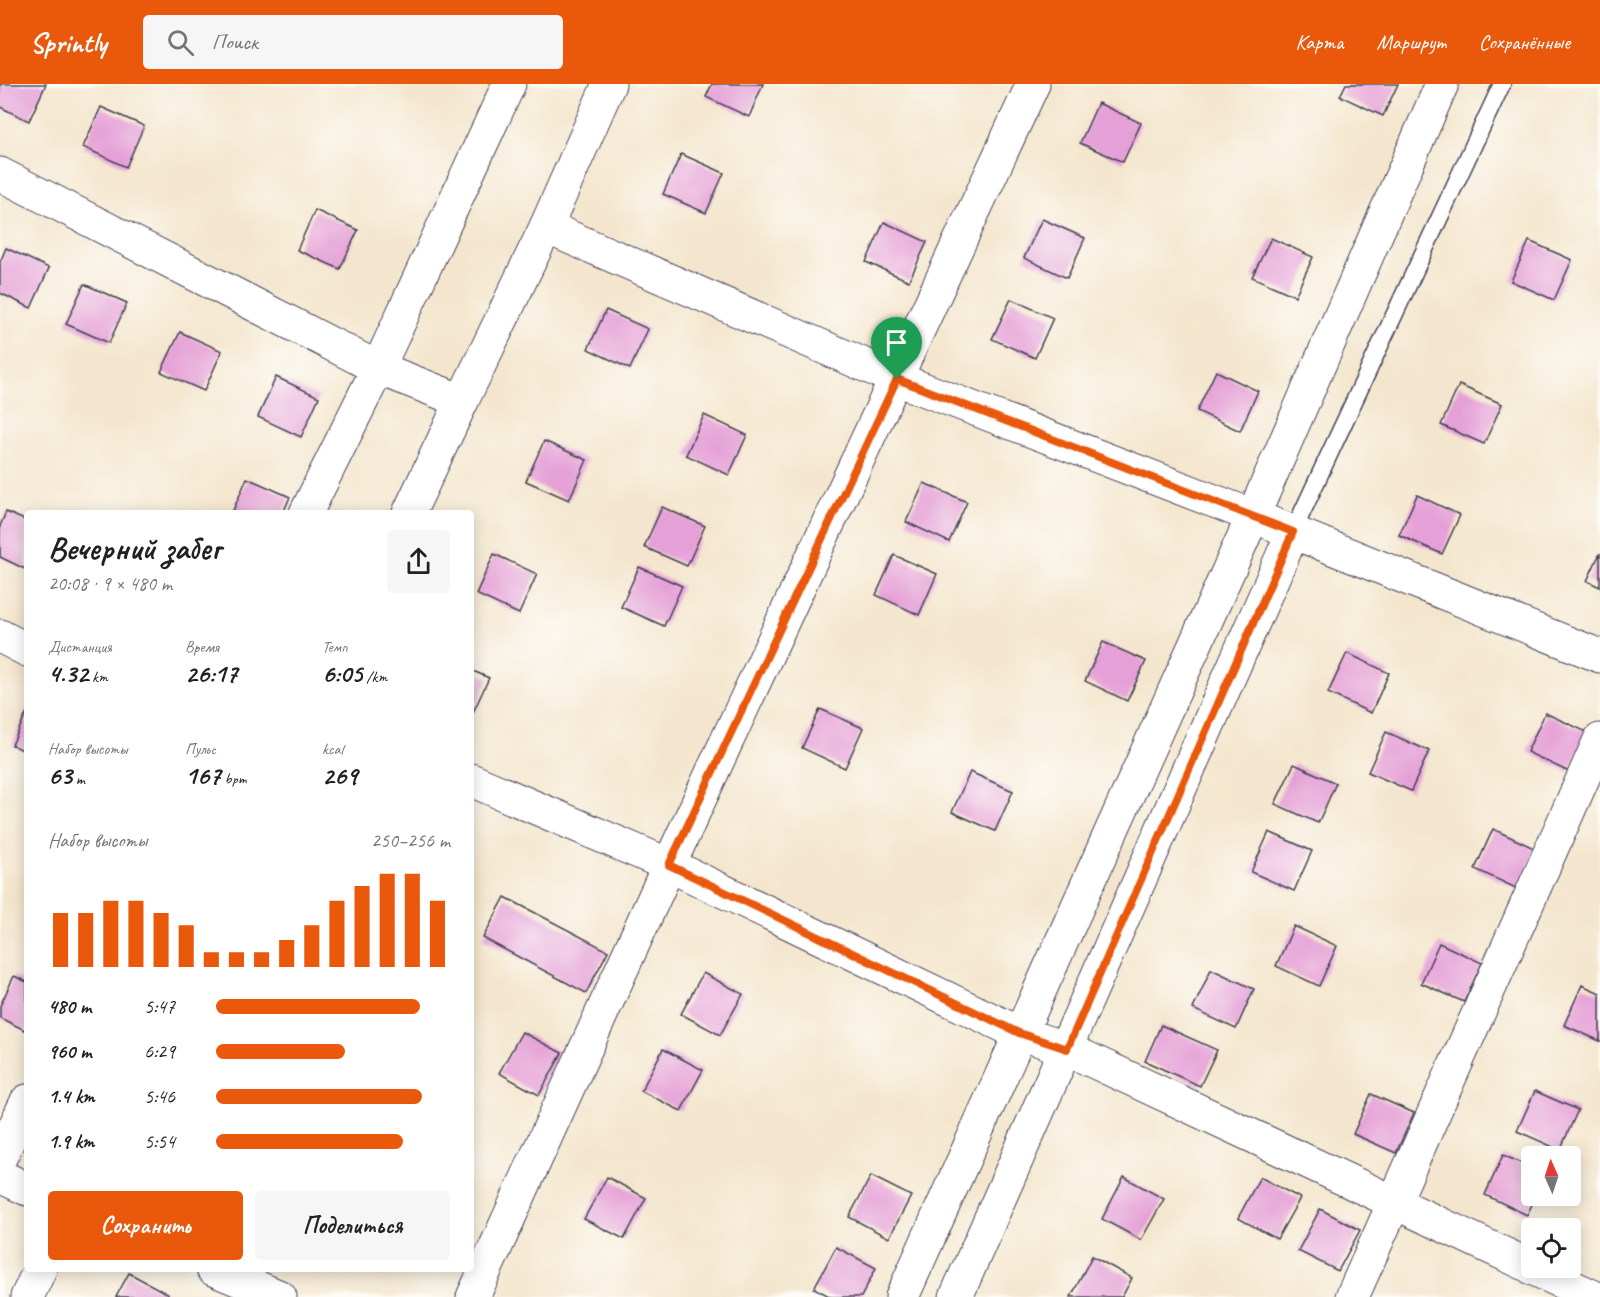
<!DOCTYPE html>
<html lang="ru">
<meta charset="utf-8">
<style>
body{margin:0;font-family:Caveat,sans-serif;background:#f6f6f6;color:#202124;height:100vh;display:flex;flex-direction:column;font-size:22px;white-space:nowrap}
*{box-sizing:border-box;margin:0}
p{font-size:20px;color:#757577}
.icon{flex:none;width:33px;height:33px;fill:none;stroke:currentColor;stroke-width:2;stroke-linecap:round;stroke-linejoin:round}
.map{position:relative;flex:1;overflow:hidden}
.sheet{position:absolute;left:24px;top:426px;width:450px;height:762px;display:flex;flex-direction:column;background:#fff;border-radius:6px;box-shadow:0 3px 15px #0003}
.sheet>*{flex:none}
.needle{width:39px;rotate:357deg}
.tools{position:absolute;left:1521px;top:1062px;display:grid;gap:12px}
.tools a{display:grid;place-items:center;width:60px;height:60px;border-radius:6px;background:#fff;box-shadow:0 3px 15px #0003;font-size:30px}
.pin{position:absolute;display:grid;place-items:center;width:51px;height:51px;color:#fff;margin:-62px -26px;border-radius:50% 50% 50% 0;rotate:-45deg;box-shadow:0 0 6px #0007}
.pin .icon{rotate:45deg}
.round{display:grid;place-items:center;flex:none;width:63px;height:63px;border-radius:6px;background:#f6f6f6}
.overview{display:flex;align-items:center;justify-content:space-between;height:102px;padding:0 24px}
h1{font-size:33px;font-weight:600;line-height:45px}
.stats{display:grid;grid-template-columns:repeat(3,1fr);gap:9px;height:102px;padding:6px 24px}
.stats div{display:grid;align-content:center}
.stats b{font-size:26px;font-weight:600}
.stats small{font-size:16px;font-weight:400}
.stats p{font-size:16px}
.chart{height:168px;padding:12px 24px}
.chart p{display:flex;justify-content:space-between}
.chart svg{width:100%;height:108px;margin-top:6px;stroke:#ea580c;stroke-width:6}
.primary-button{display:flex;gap:12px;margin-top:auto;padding:12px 24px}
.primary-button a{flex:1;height:69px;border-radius:6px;background:#ea580c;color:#fff;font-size:24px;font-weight:600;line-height:69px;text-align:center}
.primary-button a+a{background:#f6f6f6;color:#202124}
ul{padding:0 24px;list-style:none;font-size:20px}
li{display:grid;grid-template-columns:96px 72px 1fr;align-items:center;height:45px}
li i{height:15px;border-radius:8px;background:#ea580c}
header{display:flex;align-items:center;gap:36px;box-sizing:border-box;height:84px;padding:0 30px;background:#ea580c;color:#fff}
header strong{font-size:28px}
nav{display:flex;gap:33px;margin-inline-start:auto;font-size:21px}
.search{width:420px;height:54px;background:#f6f6f6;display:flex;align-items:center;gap:15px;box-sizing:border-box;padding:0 21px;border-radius:6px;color:#757577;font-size:22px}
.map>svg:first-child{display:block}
.building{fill:#e5a0d7}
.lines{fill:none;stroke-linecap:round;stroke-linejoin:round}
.lane-casing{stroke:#423f51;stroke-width:19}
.street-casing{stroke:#423f51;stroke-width:35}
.lane{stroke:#fff;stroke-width:16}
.street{stroke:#fff;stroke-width:33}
.route-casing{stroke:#fff;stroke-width:12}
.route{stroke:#ea580c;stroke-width:8}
</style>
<header>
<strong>Sprintly</strong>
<div class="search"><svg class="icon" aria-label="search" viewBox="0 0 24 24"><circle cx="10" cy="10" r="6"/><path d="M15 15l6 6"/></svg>Поиск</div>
<nav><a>Карта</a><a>Маршрут</a><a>Сохранённые</a></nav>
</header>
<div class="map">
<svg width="1600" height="1213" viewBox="0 0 1600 1213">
<rect width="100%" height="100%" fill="#fdfcf7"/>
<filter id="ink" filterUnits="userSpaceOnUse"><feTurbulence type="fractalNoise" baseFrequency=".0167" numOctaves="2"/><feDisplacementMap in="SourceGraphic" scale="12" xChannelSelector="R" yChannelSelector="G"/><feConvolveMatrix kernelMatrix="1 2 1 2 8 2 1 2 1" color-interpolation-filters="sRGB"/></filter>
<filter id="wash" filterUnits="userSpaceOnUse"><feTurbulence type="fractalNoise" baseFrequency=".008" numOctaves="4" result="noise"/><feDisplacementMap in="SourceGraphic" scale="24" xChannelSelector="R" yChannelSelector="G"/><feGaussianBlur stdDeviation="1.35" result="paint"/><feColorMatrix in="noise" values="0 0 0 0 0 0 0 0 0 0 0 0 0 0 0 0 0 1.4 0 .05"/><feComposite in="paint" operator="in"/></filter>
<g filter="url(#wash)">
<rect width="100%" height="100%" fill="#f4e6ce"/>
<g id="blocks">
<!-- building -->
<g class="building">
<path d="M0,0H46L29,37L0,23Z"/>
<path d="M712,0H763L749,33L706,13Z"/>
<path d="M1346,0H1398L1383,32L1340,12Z"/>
<path d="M1098,19L1141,39L1123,78L1080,59Z"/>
<path d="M101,23L144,42L126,83L83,63Z"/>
<path d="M681,70L724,89L706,129L663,110Z"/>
<path d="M315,126L358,146L340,185L297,166Z"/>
<path d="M1042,135L1085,154L1067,194L1024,174Z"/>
<path d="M884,138L927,158L909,197L866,178Z"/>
<path d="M1271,154L1313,173L1295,212L1252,193Z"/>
<path d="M1529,157L1572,176L1554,216L1511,197Z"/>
<path d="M6,164L49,184L31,224L0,209V178Z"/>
<path d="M84,200L127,219L109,259L66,240Z"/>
<path d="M1011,215L1053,234L1035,274L992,255Z"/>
<path d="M606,226L648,245L630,285L588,265Z"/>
<path d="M180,248L222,267L204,307L161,288Z"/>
<path d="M1216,287L1258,307L1240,347L1197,327Z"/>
<path d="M276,293L319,313L301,353L258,333Z"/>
<path d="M1459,301L1502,320L1484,360L1441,341Z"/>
<path d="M704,331L747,351L729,391L686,371Z"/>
<path d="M544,357L587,376L569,416L526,397Z"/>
<path d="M247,394L290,413L283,429H232Z"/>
<path d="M924,399L967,418L949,458L906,438Z"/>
<path d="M1417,411L1460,431L1442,470L1399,451Z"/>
<path d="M662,423L705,442L687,482L644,463Z"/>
<path d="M6,428L27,437V486L0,473V442Z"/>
<path d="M1600,469V503L1587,497Z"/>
<path d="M494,470L537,490L519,530L476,510Z"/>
<path d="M894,471L937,490L919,531L876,511Z"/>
<path d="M639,483L682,502L664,542L621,523Z"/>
<path d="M1103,558L1146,577L1127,617L1085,597Z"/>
<path d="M1347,569L1389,589L1371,629L1328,609Z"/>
<path d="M471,586L489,594L471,633Z"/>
<path d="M820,625L863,644L845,684L802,664Z"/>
<path d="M27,628V668L12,661Z"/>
<path d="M1545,629L1587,648L1569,688L1527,668Z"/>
<path d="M1386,648L1429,667L1411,707L1368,688Z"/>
<path d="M1294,680L1336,699L1318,739L1275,720Z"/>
<path d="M970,688L1013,707L995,747L952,728Z"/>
<path d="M1493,745L1536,765L1518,805L1475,785Z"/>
<path d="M1269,748L1312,767L1294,807L1251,788Z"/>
<path d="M505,813L608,867L586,909L483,854Z"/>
<path d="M1294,842L1337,862L1319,902L1276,882Z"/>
<path d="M1439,859L1482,879L1464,918L1421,899Z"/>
<path d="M1211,885L1254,905L1236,945L1193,925Z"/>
<path d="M703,889L743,910L720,951L681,930Z"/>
<path d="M14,892L27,898V947L0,934V922Z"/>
<path d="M1582,901L1600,909V957L1564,941Z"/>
<path d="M1161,941L1217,966L1200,1002L1145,977Z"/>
<path d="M522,948L562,969L539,1011L499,989Z"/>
<path d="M663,965L703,986L681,1027L641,1007Z"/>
<path d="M1535,1007L1578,1026L1560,1066L1517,1047Z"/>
<path d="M1371,1010L1414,1029L1396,1069L1353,1050Z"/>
<path d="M1503,1071L1532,1084V1112H1536L1527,1131L1485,1111Z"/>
<path d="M871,1092L911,1112L889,1154L849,1133Z"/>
<path d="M607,1093L646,1114L624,1155L584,1135Z"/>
<path d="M1124,1093L1164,1115L1141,1156L1102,1135Z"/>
<path d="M1260,1093L1300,1114L1277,1155L1238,1134Z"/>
<path d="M1320,1125L1360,1146L1338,1187L1298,1167Z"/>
<path d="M836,1163L876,1184L861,1213H831L814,1204Z"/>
<path d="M1092,1172L1132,1194L1122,1213H1071Z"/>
<path d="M129,1189L168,1210L167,1213H116Z"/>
</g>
</g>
</g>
<g filter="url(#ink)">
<use href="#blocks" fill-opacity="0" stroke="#423f51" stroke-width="1.5"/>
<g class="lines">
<!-- lane casing -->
<g class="lane-casing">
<path id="lane" d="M1293,448L1502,0"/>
</g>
<!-- street casing -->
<g class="street-casing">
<g id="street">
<path d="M0,90L378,284L462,317L409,429"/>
<path d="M546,143L897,295L1253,432L1600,572"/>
<path d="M462,317L546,143L609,0"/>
<path d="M306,429L378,284L509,0"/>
<path d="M0,552L27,566"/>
<path d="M471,696L669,781L1019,949L1067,965L1532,1183"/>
<path d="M0,1074L27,1017"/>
<path d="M0,1092L27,1105"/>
<path d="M1532,1184L1594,1213"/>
<path d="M213,1185L280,1213"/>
<path d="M27,1213L40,1185"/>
<path d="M473,1213L669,781L1033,0"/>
<path d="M902,1213L1253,432L1442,0"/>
<path d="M956,1213L1293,448"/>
<path d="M1352,1213L1600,656"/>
</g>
</g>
<!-- lane -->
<use href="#lane" class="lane"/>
<!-- street -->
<use href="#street" class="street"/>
</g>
</g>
<g class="lines" filter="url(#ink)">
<!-- route casing -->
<g class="route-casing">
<path id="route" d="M897,295L1293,448L1067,965L1019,949L669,781Z"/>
</g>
<!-- route -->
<use href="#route" class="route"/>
</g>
</svg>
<div class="tools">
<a><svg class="needle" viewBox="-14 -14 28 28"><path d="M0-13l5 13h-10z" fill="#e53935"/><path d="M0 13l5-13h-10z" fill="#757577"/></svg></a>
<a><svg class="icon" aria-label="locate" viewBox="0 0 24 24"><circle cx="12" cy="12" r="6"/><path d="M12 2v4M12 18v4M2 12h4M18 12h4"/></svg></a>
</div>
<div class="pin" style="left:897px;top:295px;background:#1e9e55"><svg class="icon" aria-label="arrive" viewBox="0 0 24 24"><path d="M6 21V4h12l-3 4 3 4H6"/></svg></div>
<section class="sheet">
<div class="overview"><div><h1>Вечерний забег</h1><p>20:08 · 9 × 480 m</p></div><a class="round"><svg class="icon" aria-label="share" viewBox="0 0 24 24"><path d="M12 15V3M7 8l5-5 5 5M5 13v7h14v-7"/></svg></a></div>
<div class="stats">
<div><p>Дистанция</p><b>4.32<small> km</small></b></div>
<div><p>Время</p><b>26:17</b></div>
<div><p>Темп</p><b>6:05<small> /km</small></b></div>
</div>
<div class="stats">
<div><p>Набор высоты</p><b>63<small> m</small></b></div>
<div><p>Пульс</p><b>167<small> bpm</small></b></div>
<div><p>kcal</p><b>269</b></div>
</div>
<div class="chart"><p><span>Набор высоты</span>250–256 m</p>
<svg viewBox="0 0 160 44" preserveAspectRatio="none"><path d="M5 44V22M15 44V22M25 44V17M35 44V17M45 44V22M55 44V27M65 44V38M75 44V38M85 44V38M95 44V33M105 44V27M115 44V17M125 44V11M135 44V6M145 44V6M155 44V17"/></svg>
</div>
<ul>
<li><b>480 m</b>5:47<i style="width:87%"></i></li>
<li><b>960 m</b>6:29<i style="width:55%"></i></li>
<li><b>1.4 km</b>5:46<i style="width:88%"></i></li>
<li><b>1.9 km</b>5:54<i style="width:80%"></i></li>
</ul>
<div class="primary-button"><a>Сохранить</a><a>Поделиться</a></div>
</section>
</div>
